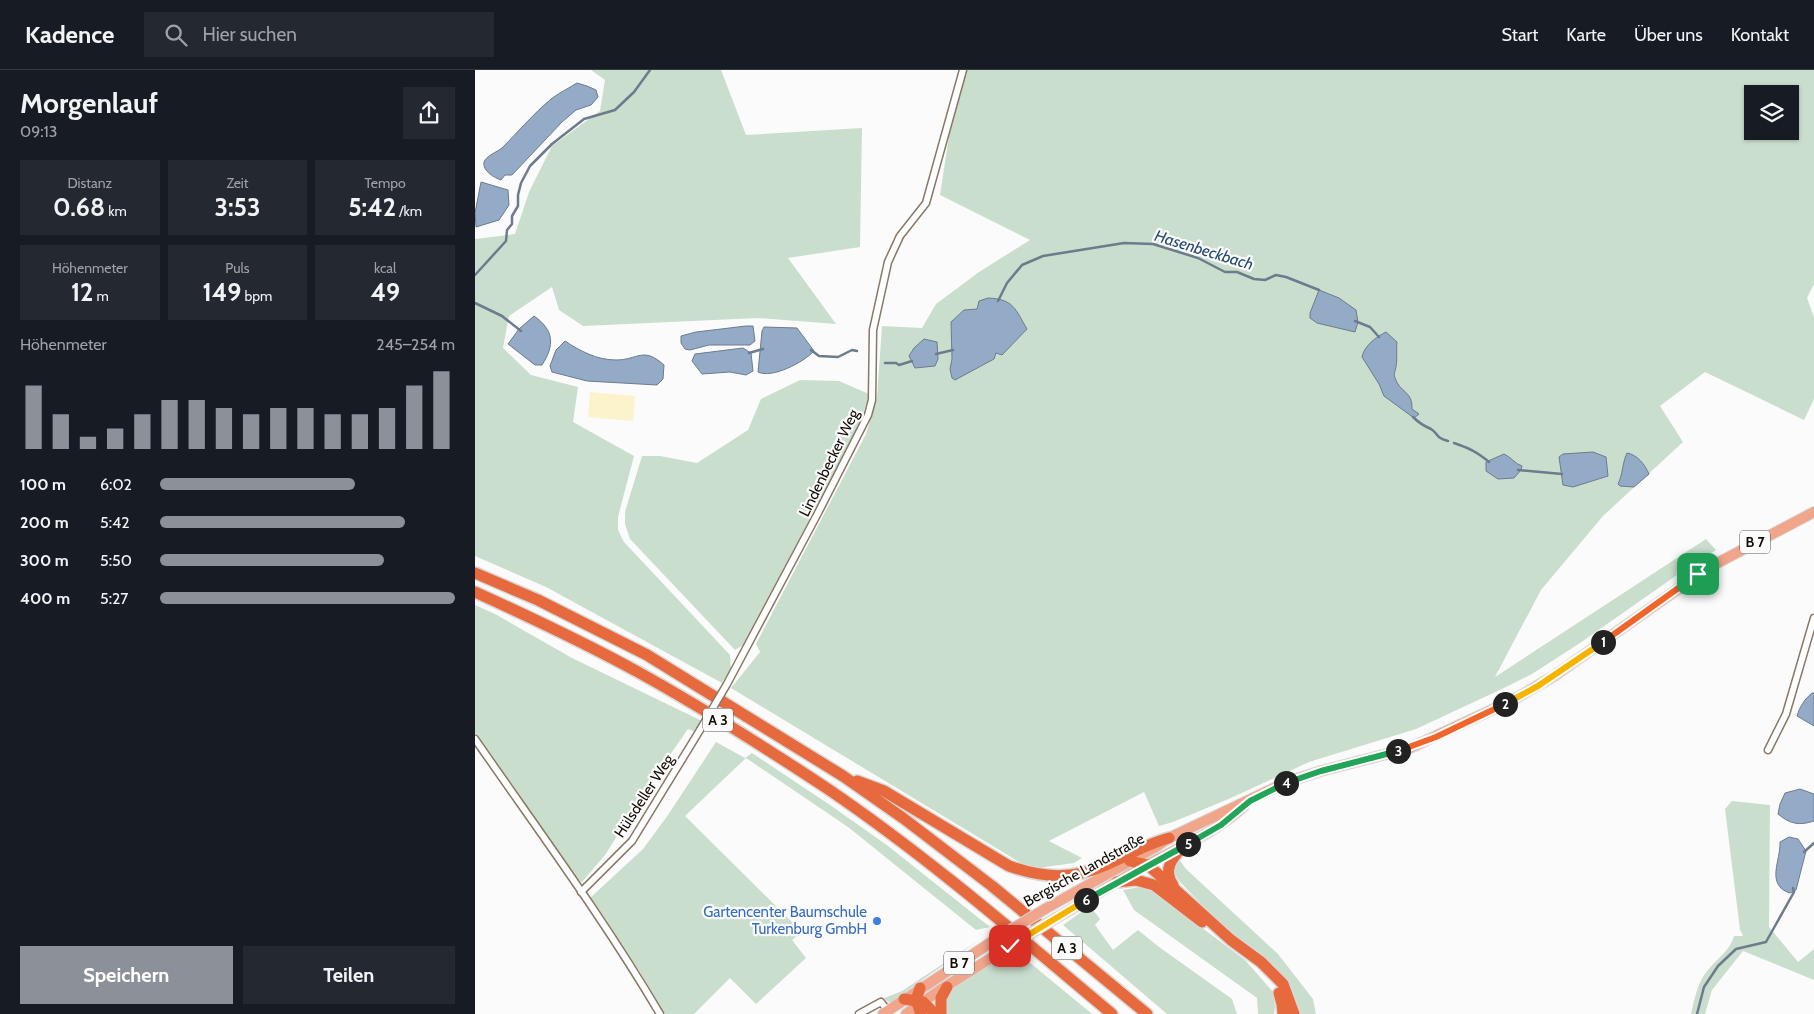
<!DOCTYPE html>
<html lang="de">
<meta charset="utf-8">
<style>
body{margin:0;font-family:Cabin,sans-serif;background:#242831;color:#f1f3f6;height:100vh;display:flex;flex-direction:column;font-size:19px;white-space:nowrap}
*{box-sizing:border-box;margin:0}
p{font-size:16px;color:#9ea1a6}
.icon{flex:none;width:28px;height:28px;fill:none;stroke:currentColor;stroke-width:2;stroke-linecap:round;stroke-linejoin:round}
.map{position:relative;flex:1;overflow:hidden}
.drawer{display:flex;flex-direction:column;background:#171b24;width:475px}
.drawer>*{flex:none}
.tools{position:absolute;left:1269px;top:15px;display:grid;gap:10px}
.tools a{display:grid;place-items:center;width:55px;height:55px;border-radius:0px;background:#171b24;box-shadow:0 1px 4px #0004;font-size:25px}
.pin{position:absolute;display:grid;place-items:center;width:42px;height:42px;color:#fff;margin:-21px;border-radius:10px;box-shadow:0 2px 8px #0006}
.km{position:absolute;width:25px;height:25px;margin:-12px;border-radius:50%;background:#222;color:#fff;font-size:14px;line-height:25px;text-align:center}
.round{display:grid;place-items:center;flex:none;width:52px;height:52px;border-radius:0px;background:#242831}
.head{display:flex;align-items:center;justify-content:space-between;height:85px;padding:0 20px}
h1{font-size:28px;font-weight:700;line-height:38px}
.metrics{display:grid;grid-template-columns:repeat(3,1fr);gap:8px;height:85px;padding:5px 20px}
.metrics div{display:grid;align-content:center;border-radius:0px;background:#242831;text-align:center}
.metrics b{font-size:25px;font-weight:700}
.metrics small{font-size:14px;font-weight:400}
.metrics p{font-size:14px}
.chart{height:140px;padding:10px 20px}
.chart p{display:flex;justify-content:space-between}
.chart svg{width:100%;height:90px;margin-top:5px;stroke:#8c9099;stroke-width:6}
.primary-button{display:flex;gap:10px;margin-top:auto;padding:10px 20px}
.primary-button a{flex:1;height:58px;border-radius:0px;background:#8c9099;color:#fff;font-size:20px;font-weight:700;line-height:58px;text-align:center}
.primary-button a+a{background:#242831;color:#f1f3f6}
ul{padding:0 20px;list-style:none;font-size:16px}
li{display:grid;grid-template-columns:80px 60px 1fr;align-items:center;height:38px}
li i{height:12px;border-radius:6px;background:#8c9099}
header{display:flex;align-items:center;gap:30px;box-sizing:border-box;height:70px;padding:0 25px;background:#171b24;border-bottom:1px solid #363941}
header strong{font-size:24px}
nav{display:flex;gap:28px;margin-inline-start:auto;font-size:18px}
.search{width:350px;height:45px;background:#242831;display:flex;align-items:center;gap:12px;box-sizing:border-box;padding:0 18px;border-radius:0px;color:#9ea1a6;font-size:19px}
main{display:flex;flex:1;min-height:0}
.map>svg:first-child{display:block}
.green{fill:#cadece;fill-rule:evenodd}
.sand{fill:#fcf2cc}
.water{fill:#93abc6;stroke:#6d7b8c}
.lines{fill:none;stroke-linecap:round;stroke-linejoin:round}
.stream{stroke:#6d7b8c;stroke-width:2.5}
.minor-casing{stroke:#8b7764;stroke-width:9}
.primary-casing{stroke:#d9d8d7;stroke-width:12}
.motorway-casing{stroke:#d9d8d7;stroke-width:14}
.minor{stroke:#fff;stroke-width:6}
.primary{stroke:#f1a58b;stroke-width:10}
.motorway{stroke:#e7693e;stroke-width:11}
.minor-bridge-casing{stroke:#8b7764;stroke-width:9;stroke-linecap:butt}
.primary-bridge-casing{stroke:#d9d8d7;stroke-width:12;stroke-linecap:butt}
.minor-bridge{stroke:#fff;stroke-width:6}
.primary-bridge{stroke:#f1a58b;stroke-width:10}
.split-1-casing{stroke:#fff;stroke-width:10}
.split-2-casing{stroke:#fff;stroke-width:10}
.split-3-casing{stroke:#fff;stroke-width:10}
.split-4-casing{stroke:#fff;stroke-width:10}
.split-5-casing{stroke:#fff;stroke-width:10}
.split-6-casing{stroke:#fff;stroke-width:10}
.split-7-casing{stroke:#fff;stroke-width:10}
.split-1{stroke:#f0652b;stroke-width:6}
.split-2{stroke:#f5b400;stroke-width:6}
.split-3{stroke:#f0652b;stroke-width:6}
.split-4{stroke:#22a559;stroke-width:6}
.split-5{stroke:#22a559;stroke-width:6}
.split-6{stroke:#22a559;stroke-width:6}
.split-7{stroke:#f5b400;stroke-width:6}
.shop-dot{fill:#3f7fe0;stroke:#fbfbfb;stroke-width:2}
.labels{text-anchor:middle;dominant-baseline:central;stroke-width:4.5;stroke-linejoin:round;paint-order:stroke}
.shield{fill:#fbfbfb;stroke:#59544f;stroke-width:1}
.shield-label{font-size:14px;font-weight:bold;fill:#130c05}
.street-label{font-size:15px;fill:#130c05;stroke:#fbfbfb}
.shop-label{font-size:15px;fill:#366cbe;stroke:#fbfbfb;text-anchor:end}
.water-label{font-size:16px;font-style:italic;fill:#254970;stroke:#fbfbfb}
</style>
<header>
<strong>Kadence</strong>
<div class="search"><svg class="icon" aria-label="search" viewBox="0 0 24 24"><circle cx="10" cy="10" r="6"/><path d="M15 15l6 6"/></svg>Hier suchen</div>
<nav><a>Start</a><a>Karte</a><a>Über uns</a><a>Kontakt</a></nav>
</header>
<main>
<section class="drawer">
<div class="head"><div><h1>Morgenlauf</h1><p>09:13</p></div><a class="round"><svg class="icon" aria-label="share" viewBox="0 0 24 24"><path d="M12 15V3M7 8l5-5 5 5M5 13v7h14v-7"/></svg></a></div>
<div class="metrics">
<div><p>Distanz</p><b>0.68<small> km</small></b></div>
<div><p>Zeit</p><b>3:53</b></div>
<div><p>Tempo</p><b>5:42<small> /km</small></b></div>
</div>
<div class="metrics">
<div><p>Höhenmeter</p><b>12<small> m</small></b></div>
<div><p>Puls</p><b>149<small> bpm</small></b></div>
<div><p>kcal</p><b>49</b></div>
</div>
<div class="chart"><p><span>Höhenmeter</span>245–254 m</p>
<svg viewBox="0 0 160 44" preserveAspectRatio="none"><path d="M5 44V13M15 44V27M25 44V38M35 44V34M45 44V27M55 44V20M65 44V20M75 44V24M85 44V27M95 44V24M105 44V24M115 44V27M125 44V27M135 44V24M145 44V13M155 44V6"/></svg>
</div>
<ul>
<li><b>100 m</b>6:02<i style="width:66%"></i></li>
<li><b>200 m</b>5:42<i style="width:83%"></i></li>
<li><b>300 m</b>5:50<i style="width:76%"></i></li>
<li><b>400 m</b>5:27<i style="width:100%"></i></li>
</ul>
<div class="primary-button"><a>Speichern</a><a>Teilen</a></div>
</section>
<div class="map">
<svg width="1339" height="944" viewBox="0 0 1339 944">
<rect width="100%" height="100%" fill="#fbfbfb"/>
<!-- green -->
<g class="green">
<path d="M116,0H246L271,65L387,58L385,177L313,188L361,254L283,248L108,256L84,240L77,217L34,246L28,278L56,305L103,317L98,352L159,386L143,447V460L149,472L255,585L256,599L247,613L71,517L0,486V169L40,164L54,122L77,76L125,41L130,10Z"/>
<path d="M492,0H1339V214L1332,228L1339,247V329L1329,350L1230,302L1185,336L1208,372L1128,446L1066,520L1020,607L1231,469L1241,480L1206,502L1205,501L1201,503L1202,505L1105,573L1057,604L1029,618L941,659L834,692L756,728L698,752L684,756L669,722L574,771L607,788L599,793L556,799L256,618L285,582L281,574L391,364L402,328L407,256L447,258L461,234L504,202L555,170L465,125L476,53ZM1278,24H1315V61H1278Z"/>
<path d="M325,310L364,311L394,324L383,360L270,574L260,580L155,469L150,454V442L167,386H185L222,393L273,360L286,329Z"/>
<path d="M0,535L20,544L97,588L229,652L220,662L213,659L181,705L130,785L107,812L101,809L0,663Z"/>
<path d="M241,672L270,688L277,683L358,737L413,776L515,857L501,860L373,757L271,688L210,746L327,862L317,870L331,888L281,934L255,908L219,944H190L165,902L115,828L168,779L193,745Z"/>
<path d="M1257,731L1295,735L1294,857L1323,892L1339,879V910L1268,881L1237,920L1230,944H1216C1219,930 1223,911 1233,900C1242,888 1255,881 1259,866H1268L1265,860L1250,739Z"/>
<path d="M703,788L711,799L803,884L838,929L841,944H823L819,931L771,877L736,844L705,812L698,801Z"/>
<path d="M671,816L770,890L798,922L800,937L799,944H783L782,928L659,840L648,820Z"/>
<path d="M615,836L625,849L620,855L638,880L663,860L684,877L757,929L762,944H692L588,855Z"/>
<path d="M507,868L416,932H413L409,928L427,921Z"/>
<path d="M542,882L617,944H473C470,937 470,928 475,922C492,903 520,893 542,882Z"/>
</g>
<!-- sand -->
<path class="sand" d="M115,322L160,326L158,351L113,347Z"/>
<!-- water -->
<g class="water">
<path d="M102,13L112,16L121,20L123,27L116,35L101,40L87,52L37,105H30L26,110C20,108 7,101 9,92C11,86 22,82 27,78C43,62 58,44 76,29C84,23 94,18 102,13Z"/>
<path d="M6,112L33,120L34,135L24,150L1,157L0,143Z"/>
<path d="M844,220L864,228L881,240L883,252L880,262L842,253L835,248V243Z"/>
<path d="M513,228C539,229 540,239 552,259L527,285L521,283L519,289L480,310L477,308L475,299L477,289L476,252L489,240L502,239L504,231Z"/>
<path d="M59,246C79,260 80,275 67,295H60L33,274L44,259Z"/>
<path d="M271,256H278L280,271L275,275H234L215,280L210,279L206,273V266L221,262Z"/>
<path d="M289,257L322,258L339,281C329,292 297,309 283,302L287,261Z"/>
<path d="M911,262L922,272C921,282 923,291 920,301C919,305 919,304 920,308C925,323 938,321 937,339L944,344L939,348L909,326L904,314L887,287C889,276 901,267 911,262Z"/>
<path d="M449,269L462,272L463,289L460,296L440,298L434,286L439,278Z"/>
<path d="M90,271C105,281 122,290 141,290C163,290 168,276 189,295L188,309L182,315L112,311L77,302L75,296L81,280Z"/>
<path d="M268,278L276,283L278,301L271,305L255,302L227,304L217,291L220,284Z"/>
<path d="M1118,382L1131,387L1133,406L1098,417L1088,415L1084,387L1088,384Z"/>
<path d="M1152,383C1163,385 1170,395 1174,404L1159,417L1145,416L1143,414C1148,404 1147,394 1152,383Z"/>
<path d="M1029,384C1036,387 1040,394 1047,396L1046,400L1039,408L1023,409L1011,401V392Z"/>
<path d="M1337,623H1339V656L1322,646C1325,636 1329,630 1337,623Z"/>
<path d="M1325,719L1339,724V751C1324,756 1315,754 1303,744L1305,734L1310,723Z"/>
<path d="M1314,767L1323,769L1331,781L1321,820L1315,823C1290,815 1306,790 1305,772Z"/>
</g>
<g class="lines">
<!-- stream -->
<g class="stream">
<path d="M0,205L31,171L32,160L37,154V146L43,136V125L46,113L55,96L77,74L109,49L140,40L159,22L175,0"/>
<path d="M523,231L532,213L547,195L568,186L649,173L678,174L723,188L750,202H762L779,209L790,210L801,205L811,207L844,220"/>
<path d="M0,233L27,246L46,261"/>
<path d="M880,251L895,257L904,267"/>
<path d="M336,280L344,286L363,287L377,280L382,281"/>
<path d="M274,283L288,279"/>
<path d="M461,284L478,280"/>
<path d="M410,293H421L424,295L437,291"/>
<path d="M938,347C944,353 949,356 956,359C964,364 959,367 973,371"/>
<path d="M979,373C994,378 1002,382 1014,392"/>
<path d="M1043,400L1087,404"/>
<path d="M1329,782L1339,773"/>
<path d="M1222,944L1229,917L1243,896L1261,879L1291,872L1319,822L1318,818"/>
</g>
<!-- minor casing -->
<g class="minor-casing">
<g id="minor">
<path d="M252,614L343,443L393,345L397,330L398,260L413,192L425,166L451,133L488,0"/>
<path d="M0,669C63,760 129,849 185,944"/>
<path d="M1293,680L1311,644L1339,548"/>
<path d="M106,822L157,771L225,660"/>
<path d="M384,944L406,932L413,941"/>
</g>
</g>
<!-- primary casing -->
<g class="primary-casing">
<g id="primary">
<path d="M570,839L679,778L694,768L812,712L846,701L935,678L1038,630L1079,606L1233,498L1339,442"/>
<path d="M581,848C612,830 642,811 674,794C707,776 741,762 769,736"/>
<path d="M408,944L524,867"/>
<path d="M431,944L465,920L535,876"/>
</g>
</g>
<!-- motorway casing -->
<g class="motorway-casing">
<g id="motorway">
<path d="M0,503L63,530L172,585L368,706L428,748L517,816L672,944"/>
<path d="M0,522C55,547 110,573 163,602C228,638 291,678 353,719C453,787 545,867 637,944"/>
<path d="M382,711L409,721L534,796C568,808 597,810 631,795C652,786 671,774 694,768"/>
<path d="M655,791L673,795L756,870L786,892L808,914L819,944"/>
<path d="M642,812L661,810L679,815L727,852"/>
<path d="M698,815C687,799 698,787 709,775"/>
<path d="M445,918L441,930L446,944"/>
<path d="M804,923L807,934L808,944"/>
<path d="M429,929L448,932L460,944"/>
<path d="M466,944V928L472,917"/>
</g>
</g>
<!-- minor -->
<use href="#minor" class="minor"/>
<!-- primary -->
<use href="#primary" class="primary"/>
<!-- motorway -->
<use href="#motorway" class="motorway"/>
<!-- minor-bridge casing -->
<g class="minor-bridge-casing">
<path id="minor-bridge" d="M225,660L252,614"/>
</g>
<!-- primary-bridge casing -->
<g class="primary-bridge-casing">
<g id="primary-bridge">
<path d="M524,867L570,839"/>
<path d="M535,876L581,848"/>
</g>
</g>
<!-- minor-bridge -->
<use href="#minor-bridge" class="minor-bridge"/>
<!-- primary-bridge -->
<use href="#primary-bridge" class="primary-bridge"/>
</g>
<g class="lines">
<!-- split-1 casing -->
<g class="split-1-casing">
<path id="split-1" d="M1128,572L1223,504"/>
</g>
<!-- split-2 casing -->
<g class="split-2-casing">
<path id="split-2" d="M1030,634L1063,616L1128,572"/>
</g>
<!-- split-3 casing -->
<g class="split-3-casing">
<path id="split-3" d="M923,681L961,667L1030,634"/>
</g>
<!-- split-4 casing -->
<g class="split-4-casing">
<path id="split-4" d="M811,713L846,701L923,681"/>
</g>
<!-- split-5 casing -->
<g class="split-5-casing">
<path id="split-5" d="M713,774L746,755L775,731L811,713"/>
</g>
<!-- split-6 casing -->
<g class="split-6-casing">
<path id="split-6" d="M611,830L713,774"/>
</g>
<!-- split-7 casing -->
<g class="split-7-casing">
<path id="split-7" d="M535,876L611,830"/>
</g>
<!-- split-1 -->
<use href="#split-1" class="split-1"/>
<!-- split-2 -->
<use href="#split-2" class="split-2"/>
<!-- split-3 -->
<use href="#split-3" class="split-3"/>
<!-- split-4 -->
<use href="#split-4" class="split-4"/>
<!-- split-5 -->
<use href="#split-5" class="split-5"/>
<!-- split-6 -->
<use href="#split-6" class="split-6"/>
<!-- split-7 -->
<use href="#split-7" class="split-7"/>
</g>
<!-- markers -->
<circle class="shop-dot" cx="402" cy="851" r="5"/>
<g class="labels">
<!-- shield labels -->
<g class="shield">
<rect x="1265" y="460.5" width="30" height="23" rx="4"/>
<rect x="228" y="638.5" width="30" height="23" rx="4"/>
<rect x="577" y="866.5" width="30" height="23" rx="4"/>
<rect x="469" y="881.5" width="30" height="23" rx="4"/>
</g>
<g class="shield-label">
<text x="1280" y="472">B 7</text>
<text x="243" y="650">A 3</text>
<text x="592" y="878">A 3</text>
<text x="484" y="893">B 7</text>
</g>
<!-- street labels -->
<g class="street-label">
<text transform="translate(354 393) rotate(-64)">Lindenbecker Weg</text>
<text transform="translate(169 726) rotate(-57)">Hülsdeller Weg</text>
<text transform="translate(609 800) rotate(-29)">Bergische Landstraße</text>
</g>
<!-- shop labels -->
<g class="shop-label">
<text x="392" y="842">Gartencenter Baumschule<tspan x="392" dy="17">Turkenburg GmbH</tspan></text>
</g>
<!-- water labels -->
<g class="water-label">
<text transform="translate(729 180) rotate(17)">Hasenbeckbach</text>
</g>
</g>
</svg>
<div class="tools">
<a><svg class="icon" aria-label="layers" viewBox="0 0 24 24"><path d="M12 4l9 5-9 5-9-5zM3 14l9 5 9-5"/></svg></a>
</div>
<div class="pin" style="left:1223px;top:504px;background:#1e9e55"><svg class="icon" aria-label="arrive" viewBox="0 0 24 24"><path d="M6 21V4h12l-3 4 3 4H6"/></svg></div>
<div class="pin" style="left:535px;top:876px;background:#d93025"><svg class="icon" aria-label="check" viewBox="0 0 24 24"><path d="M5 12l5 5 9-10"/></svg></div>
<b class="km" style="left:1128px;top:572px">1</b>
<b class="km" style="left:1030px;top:634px">2</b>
<b class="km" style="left:923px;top:681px">3</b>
<b class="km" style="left:811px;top:713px">4</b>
<b class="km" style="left:713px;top:774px">5</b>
<b class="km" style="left:611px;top:830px">6</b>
</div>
</main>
